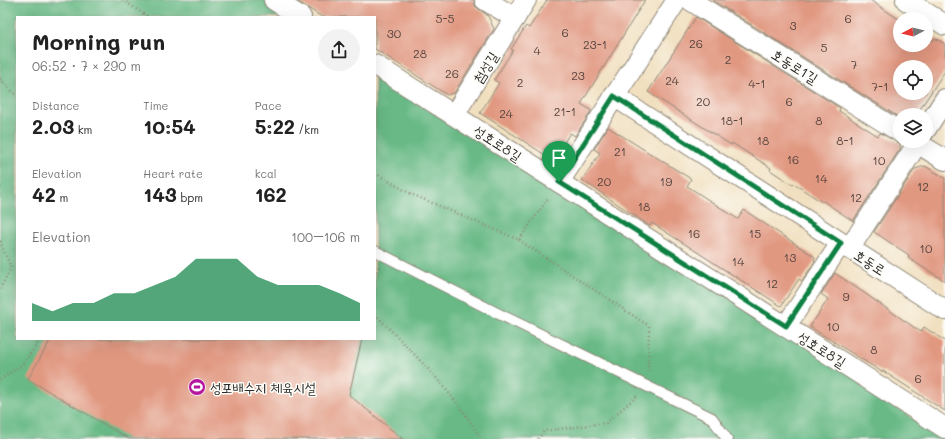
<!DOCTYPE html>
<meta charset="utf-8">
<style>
body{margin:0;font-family:Mali,"Poor Story",sans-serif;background:#f2f2f2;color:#222;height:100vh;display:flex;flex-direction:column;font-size:15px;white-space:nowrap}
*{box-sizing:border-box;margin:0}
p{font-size:13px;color:#767676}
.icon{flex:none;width:22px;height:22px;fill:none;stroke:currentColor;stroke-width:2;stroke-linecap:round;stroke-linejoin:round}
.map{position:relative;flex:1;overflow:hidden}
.side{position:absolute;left:16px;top:16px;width:360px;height:324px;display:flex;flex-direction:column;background:#fff;border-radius:0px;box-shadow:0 4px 16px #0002}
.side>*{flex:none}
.needle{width:26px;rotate:263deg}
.buttons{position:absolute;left:893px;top:12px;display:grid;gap:8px}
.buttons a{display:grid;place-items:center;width:40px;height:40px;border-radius:50%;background:#fff;box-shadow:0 4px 16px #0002;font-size:20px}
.pin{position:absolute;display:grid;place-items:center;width:34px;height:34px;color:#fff;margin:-41px -17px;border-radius:50% 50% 50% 0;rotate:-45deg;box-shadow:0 0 4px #0007}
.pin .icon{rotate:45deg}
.round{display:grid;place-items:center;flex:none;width:42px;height:42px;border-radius:21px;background:#f2f2f2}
.headline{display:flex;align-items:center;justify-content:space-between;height:68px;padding:0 16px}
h1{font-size:22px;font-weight:700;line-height:30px}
.figures{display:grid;grid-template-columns:repeat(3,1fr);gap:6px;height:68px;padding:4px 16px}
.figures div{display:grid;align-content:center}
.figures b{font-size:20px;font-weight:700}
.figures small{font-size:11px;font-weight:400}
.figures p{font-size:11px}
.chart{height:112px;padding:8px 16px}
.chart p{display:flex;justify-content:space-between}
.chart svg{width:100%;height:72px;margin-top:4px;fill:#0b8043;opacity:.7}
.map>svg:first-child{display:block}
.forest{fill:#67b985;stroke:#497258}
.building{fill:#e19881;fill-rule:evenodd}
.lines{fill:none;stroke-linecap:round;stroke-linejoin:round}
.lane-casing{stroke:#8e8676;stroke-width:12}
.street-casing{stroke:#8e8676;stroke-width:22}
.path{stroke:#8e8676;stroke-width:2.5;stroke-dasharray:1 3;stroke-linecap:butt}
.lane{stroke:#fff;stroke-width:10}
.street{stroke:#fff;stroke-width:20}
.route-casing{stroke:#fff;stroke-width:8}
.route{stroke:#0b8043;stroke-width:5}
.labels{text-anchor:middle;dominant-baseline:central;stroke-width:3;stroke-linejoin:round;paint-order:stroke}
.number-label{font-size:12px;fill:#584640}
.street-label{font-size:14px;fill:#2b2b2b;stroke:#fdfcf7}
.poi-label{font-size:14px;fill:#2b2b2b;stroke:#fdfcf7;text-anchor:start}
</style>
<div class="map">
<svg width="945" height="439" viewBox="0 0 945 439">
<rect width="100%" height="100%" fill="#fdfcf7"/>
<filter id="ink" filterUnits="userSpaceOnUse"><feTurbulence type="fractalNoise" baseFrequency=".025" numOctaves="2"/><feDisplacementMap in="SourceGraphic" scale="8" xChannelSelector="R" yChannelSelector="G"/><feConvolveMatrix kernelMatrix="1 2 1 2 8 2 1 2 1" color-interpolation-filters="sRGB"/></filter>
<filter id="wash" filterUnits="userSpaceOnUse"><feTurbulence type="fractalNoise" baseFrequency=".012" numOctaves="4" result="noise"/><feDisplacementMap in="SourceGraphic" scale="16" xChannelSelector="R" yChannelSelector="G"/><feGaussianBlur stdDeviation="0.9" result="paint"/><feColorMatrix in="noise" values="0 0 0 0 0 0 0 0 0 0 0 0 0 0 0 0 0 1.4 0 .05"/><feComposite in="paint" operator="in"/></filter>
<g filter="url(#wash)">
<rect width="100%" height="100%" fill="#f1e0c0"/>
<!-- forest -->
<path class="forest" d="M0,0H268L292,17H17V339H375V75L830,361L943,439H0Z"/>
<g id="blocks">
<!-- building -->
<g class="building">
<path d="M296,0H474L475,6L488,16L494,29L454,93L447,95L375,49V17H322Z"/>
<path d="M547,0H645L581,104L591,110L589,115L575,136L570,133L553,160L480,113L499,83L494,80L513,50L511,49L526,26L529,28Z"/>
<path d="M712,0H870L900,20V45H926V36L933,41L935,38L945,44V71L916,115H900V118ZM900,67H926V93H900Z"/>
<path d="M696,17L840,108L839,111L878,136L880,133L900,143V149L853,221L823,201L822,202L794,184L793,185L770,170L771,168L732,143L731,145L648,92Z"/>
<path d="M608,127L691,179L687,186L738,219L744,210L815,257L814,260L815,261L802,281L799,279L781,306L652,223L650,226L582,180L600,153L594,149Z"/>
<path d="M925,166L945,178V281L908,258L909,255L874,232L915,169Z"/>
<path d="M835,273L921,332L924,327L945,341V411L883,371L882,372L810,327L828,299L821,294Z"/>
<path d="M51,339H362L349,395L403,439H129L28,379Z"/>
</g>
</g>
</g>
<g filter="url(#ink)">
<use href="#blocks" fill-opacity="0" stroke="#8e8676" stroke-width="1"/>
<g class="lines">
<!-- lane casing -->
<g class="lane-casing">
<path id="lane" d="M375,251L497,313L712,418L727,439"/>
</g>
<!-- street casing -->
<g class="street-casing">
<g id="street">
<path d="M274,0L301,17"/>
<path d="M485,0L515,18"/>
<path d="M690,0L900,132"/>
<path d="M906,0L945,25"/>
<path d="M375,65L945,428"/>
<path d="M614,96L945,310"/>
<path d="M454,115L526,0"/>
<path d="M926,129L945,99"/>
<path d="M914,141L945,160"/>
<path d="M559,182L677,0"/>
<path d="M849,249L919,141"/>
<path d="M786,326L841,243"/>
</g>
</g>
<!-- path -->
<g class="path">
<path d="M123,0L148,17"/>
<path d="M0,79L17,96"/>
<path d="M375,173L409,193L519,240L549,197"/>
<path d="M519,240L649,326L648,372"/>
<path d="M0,241L11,268L0,289"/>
<path d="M375,275L379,266"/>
<path d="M375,314C412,352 455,393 481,439"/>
<path d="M0,380L23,364L41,339"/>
<path d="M538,439L544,431L606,423L637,396"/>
</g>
<!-- lane -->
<use href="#lane" class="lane"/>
<!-- street -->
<use href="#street" class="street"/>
</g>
</g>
<g class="lines" filter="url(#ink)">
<!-- route casing -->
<g class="route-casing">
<path id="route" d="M614,96L841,243L786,326L559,182Z"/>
</g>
<!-- route -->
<use href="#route" class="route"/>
</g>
<!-- icons -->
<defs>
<g id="stadium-disc" transform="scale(0.9)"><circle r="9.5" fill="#b5179e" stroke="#fdfcf7"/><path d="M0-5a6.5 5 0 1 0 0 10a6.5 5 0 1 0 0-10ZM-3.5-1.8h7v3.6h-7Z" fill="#fff"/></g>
</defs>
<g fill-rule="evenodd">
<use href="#stadium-disc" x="197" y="387"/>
</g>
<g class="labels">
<!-- number labels -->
<g class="number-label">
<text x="445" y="18">5-5</text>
<text x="848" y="18">6</text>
<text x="793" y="25">3</text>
<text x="565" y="32">6</text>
<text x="394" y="33">30</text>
<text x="696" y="43">26</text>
<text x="595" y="44">23-1</text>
<text x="824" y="47">5</text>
<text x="537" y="50">4</text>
<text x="420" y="53">28</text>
<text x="728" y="59">2</text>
<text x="854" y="64">7</text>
<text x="452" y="73">26</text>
<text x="578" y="75">23</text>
<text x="672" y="80">24</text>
<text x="520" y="82">2</text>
<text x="757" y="83">4-1</text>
<text x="880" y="86">7-1</text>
<text x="703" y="101">20</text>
<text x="789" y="101">6</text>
<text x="565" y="111">21-1</text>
<text x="506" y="113">24</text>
<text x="732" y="120">18-1</text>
<text x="819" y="120">8</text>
<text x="763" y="140">18</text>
<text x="845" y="140">8-1</text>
<text x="620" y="151">21</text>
<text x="793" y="159">16</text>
<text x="879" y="160">10</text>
<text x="821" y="178">14</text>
<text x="604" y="181">20</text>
<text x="666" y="181">19</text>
<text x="923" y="186">12</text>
<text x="856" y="197">12</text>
<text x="644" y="206">18</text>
<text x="694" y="233">16</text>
<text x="755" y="233">15</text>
<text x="926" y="248">10</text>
<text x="790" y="257">13</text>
<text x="738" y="261">14</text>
<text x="772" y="283">12</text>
<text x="846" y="296">9</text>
<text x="833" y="326">10</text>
<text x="874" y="349">8</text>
<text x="918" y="378">6</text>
</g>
<!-- street labels -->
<g class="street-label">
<text transform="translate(795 66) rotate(32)">호동로1길</text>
<text transform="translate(485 67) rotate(-58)">첨성길</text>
<text transform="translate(498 143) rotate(33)">성호로8길</text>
<text transform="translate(870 262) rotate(33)">호동로</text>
<text transform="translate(822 349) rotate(32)">성호로8길</text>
</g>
<!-- poi labels -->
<g class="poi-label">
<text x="210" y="387">성포배수지 체육시설</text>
</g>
</g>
</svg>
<div class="buttons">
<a><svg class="needle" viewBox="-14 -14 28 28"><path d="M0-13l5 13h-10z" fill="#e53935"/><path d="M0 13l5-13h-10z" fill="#767676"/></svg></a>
<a><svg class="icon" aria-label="locate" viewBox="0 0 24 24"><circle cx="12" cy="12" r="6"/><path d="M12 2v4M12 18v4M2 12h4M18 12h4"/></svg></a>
<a><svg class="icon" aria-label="layers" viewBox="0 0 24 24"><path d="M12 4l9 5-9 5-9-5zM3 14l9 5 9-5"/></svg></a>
</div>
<div class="pin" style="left:559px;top:182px;background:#1e9e55"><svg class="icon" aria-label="arrive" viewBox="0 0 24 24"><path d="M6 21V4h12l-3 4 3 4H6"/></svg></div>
<section class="side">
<div class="headline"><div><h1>Morning run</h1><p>06:52 · 7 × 290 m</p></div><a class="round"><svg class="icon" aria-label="share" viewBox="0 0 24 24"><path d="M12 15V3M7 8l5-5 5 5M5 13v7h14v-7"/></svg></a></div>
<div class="figures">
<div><p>Distance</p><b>2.03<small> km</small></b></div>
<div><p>Time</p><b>10:54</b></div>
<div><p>Pace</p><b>5:22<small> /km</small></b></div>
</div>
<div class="figures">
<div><p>Elevation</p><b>42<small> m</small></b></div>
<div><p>Heart rate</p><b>143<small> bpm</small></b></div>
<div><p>kcal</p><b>162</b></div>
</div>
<div class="chart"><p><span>Elevation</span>100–106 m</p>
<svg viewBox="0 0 160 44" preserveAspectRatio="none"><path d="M0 44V33L10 38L20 33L30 33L40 27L50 27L60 22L70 17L80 6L90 6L100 6L110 17L120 22L130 22L140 22L150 27L160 33V44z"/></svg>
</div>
</section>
</div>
